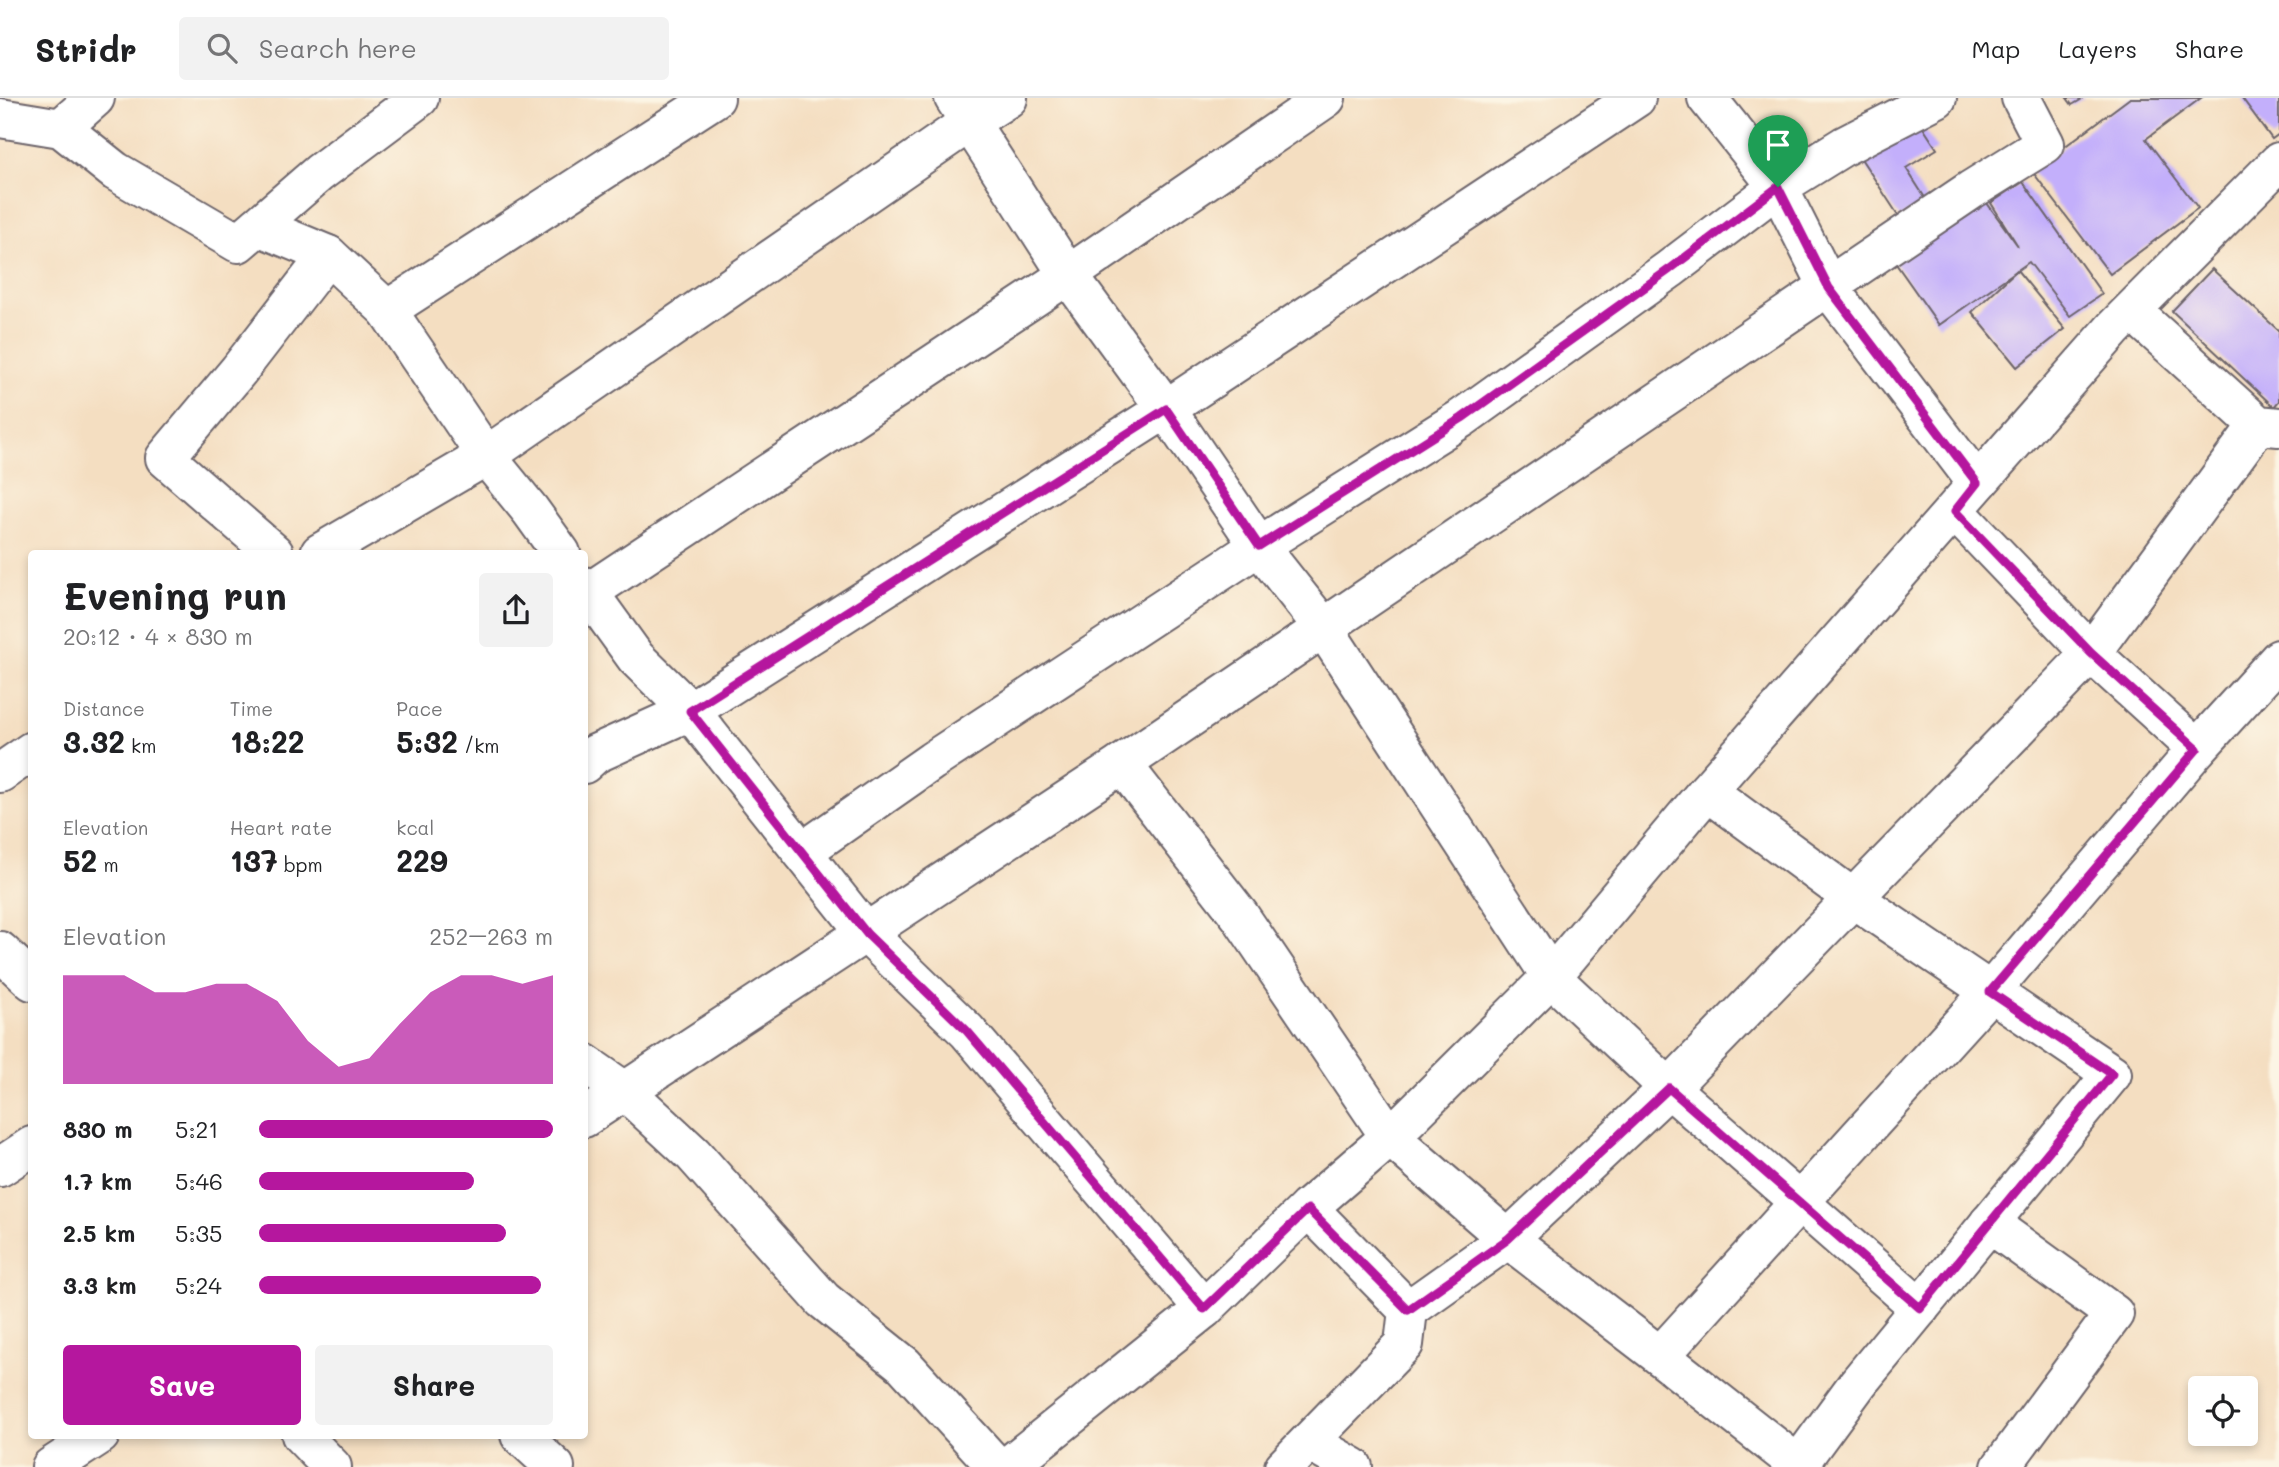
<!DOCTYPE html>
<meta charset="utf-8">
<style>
body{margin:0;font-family:Mali,sans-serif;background:#f2f2f2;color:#202124;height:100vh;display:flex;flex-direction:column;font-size:26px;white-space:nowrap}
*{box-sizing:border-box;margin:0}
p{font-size:23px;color:#757577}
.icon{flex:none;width:38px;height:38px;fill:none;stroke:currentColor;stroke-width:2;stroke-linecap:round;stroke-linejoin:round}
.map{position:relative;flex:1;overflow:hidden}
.sheet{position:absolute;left:28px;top:452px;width:560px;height:889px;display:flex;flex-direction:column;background:#fff;border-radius:7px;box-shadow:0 4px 10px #0003}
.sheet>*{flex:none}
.tools{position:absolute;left:2188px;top:1278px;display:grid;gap:14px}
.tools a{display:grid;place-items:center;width:70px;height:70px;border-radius:7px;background:#fff;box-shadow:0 4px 10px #0003;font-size:35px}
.pin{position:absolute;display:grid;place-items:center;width:60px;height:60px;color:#fff;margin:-72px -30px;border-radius:50% 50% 50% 0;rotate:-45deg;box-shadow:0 0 7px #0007}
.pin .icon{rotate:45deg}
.round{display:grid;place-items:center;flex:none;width:74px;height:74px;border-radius:7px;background:#f2f2f2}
.overview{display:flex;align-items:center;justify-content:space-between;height:119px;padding:0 35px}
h1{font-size:38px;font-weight:700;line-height:52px}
.metrics{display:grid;grid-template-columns:repeat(3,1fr);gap:10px;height:119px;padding:7px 35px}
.metrics div{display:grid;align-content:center}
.metrics b{font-size:30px;font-weight:700}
.metrics small{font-size:19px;font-weight:400}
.metrics p{font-size:19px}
.chart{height:196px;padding:14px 35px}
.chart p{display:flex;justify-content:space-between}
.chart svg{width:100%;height:126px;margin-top:7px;fill:#b5179e;opacity:.7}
.action{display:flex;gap:14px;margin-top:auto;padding:14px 35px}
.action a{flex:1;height:80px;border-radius:7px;background:#b5179e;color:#fff;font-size:28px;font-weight:700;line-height:80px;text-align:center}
.action a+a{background:#f2f2f2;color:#202124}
ul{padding:0 35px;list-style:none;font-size:23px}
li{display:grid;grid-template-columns:112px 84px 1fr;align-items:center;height:52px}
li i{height:18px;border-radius:9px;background:#b5179e}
header{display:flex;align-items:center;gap:42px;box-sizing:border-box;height:98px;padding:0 35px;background:#fff;border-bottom:2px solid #e0e0e0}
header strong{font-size:33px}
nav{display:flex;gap:38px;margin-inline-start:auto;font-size:24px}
.search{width:490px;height:63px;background:#f2f2f2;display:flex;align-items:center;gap:18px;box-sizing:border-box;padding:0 24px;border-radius:7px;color:#757577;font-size:26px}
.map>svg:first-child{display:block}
.building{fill:#c3affb}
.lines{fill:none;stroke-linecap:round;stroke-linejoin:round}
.minor-casing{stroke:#6c646a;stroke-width:42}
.minor{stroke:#fff;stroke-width:38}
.route-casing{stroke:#fff;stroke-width:14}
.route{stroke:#b5179e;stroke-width:9}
</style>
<header>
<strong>Stridr</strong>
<div class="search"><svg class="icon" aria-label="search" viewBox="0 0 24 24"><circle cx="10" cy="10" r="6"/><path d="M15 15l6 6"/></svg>Search here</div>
<nav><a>Map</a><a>Layers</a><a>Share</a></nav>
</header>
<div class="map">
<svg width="2279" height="1369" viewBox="0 0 2279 1369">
<rect width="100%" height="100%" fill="#fcf5e5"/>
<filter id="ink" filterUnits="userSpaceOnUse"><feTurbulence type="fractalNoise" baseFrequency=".0143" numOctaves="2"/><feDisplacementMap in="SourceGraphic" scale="14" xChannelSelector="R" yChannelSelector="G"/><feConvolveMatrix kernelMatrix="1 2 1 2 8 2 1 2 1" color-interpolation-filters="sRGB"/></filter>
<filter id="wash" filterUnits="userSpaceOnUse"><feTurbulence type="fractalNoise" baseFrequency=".00686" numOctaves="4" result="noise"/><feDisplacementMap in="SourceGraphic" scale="28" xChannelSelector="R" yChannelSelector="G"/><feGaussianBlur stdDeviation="1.57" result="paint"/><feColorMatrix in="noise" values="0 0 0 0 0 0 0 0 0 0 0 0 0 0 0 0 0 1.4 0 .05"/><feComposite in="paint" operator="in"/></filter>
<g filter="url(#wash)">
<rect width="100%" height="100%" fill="#f4dec1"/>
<g id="blocks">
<!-- building -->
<g class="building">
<path d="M2067,0H2084L2072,7Z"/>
<path d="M2130,0H2201L2146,41L2198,110L2110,176L2032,73Z"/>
<path d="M2242,0H2279V36L2272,41Z"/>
<path d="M1918,22L1937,51L1906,70L1927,103L1900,120L1860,59Z"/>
<path d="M2023,84L2102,196L2070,218L2029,164L1939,227L1894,163L1984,101L2018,148L1991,105Z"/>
<path d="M2212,171L2279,233V303L2274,309L2172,213Z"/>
<path d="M2017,172L2065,231L2017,269L1972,214Z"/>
</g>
</g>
</g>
<g filter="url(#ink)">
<use href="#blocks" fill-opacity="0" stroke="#6c646a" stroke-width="2"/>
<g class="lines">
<!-- minor casing -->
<g class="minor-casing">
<g id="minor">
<path d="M954,0L1068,177L1166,311L1259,448L1323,529L1551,879L1669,990L1920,1210"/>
<path d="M1707,0L1778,89L1829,190L1977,385"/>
<path d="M0,20L61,30L115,73L238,145L258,128L328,157L387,212L486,358L530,412L561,455"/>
<path d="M61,30L95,0"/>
<path d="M258,128L319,75L419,0"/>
<path d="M387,212L715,0"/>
<path d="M2132,213L2258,327L2279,329"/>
<path d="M1955,413L2091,555L2197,651"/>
<path d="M274,455L165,360L239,272L328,157"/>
<path d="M320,455L486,358L970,24L1008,0"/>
<path d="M584,488L636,560L690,613L867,836L967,933L1204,1211"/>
<path d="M589,494L1068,177L1326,0"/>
<path d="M584,666L595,656L690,613L1166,311L1636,0"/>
<path d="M1122,666L1240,818L1390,1039L1508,1141L1660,1258L1801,1369"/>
<path d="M0,675L32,653"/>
<path d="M1707,693L1854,801L2112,976L1858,1285L1798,1367L1792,1369"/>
<path d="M802,754L932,663L1259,448L1462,320L1670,171L1778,89L1844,48L1937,0"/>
<path d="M0,853L32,883"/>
<path d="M584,965L626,994L693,1056L823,1202L904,1267L997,1369"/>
<path d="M584,1020L1122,666L1971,92L2045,46L2021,0"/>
<path d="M0,1069L32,1048"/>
<path d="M1989,1125L2114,1216L2001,1369"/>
<path d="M1408,1212L1508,1141L1669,990L2091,555L2258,327"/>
<path d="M1660,1258L1990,894L2197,651L2279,561"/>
<path d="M301,1337L332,1369"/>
<path d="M520,1337L555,1369"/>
<path d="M1309,1344L1353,1369"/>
<path d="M51,1369L100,1337"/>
<path d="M1007,1369L1204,1211L1308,1110L1390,1039L1551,879L1707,693L2114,230L2279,64"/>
<path d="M1284,1369L1404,1246L1408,1212L1308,1110"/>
</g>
</g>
<!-- minor -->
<use href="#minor" class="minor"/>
</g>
</g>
<g class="lines" filter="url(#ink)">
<!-- route casing -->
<g class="route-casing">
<path id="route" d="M1778,89L1829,190L1977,385L1955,413L2091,555L2197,651L1990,894L2112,976L1920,1210L1669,990L1508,1141L1408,1212L1308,1111L1204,1211L967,933L867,836L690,613L1166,311L1259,448L1462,320L1670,171Z"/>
</g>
<!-- route -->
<use href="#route" class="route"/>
</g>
</svg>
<div class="tools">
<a><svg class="icon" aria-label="locate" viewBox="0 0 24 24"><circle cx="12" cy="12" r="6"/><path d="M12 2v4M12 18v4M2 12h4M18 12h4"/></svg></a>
</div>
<div class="pin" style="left:1778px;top:89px;background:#1e9e55"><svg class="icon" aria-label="arrive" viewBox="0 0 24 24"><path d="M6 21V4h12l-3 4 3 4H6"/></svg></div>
<section class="sheet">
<div class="overview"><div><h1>Evening run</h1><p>20:12 · 4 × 830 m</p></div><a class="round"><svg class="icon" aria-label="share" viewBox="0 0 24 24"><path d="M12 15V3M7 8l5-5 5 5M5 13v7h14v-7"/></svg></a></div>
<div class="metrics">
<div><p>Distance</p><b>3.32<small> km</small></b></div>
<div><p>Time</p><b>18:22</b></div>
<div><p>Pace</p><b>5:32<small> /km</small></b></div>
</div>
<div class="metrics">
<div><p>Elevation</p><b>52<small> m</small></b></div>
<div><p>Heart rate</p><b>137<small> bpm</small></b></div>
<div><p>kcal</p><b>229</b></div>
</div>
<div class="chart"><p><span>Elevation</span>252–263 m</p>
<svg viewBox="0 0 160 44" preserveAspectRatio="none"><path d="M0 44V6L10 6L20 6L30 12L40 12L50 9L60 9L70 15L80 29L90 38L100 35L110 23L120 12L130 6L140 6L150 9L160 6V44z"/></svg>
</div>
<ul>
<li><b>830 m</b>5:21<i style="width:100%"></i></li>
<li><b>1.7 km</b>5:46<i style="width:73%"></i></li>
<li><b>2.5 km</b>5:35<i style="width:84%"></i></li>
<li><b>3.3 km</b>5:24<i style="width:96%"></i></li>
</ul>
<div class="action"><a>Save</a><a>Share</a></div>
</section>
</div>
